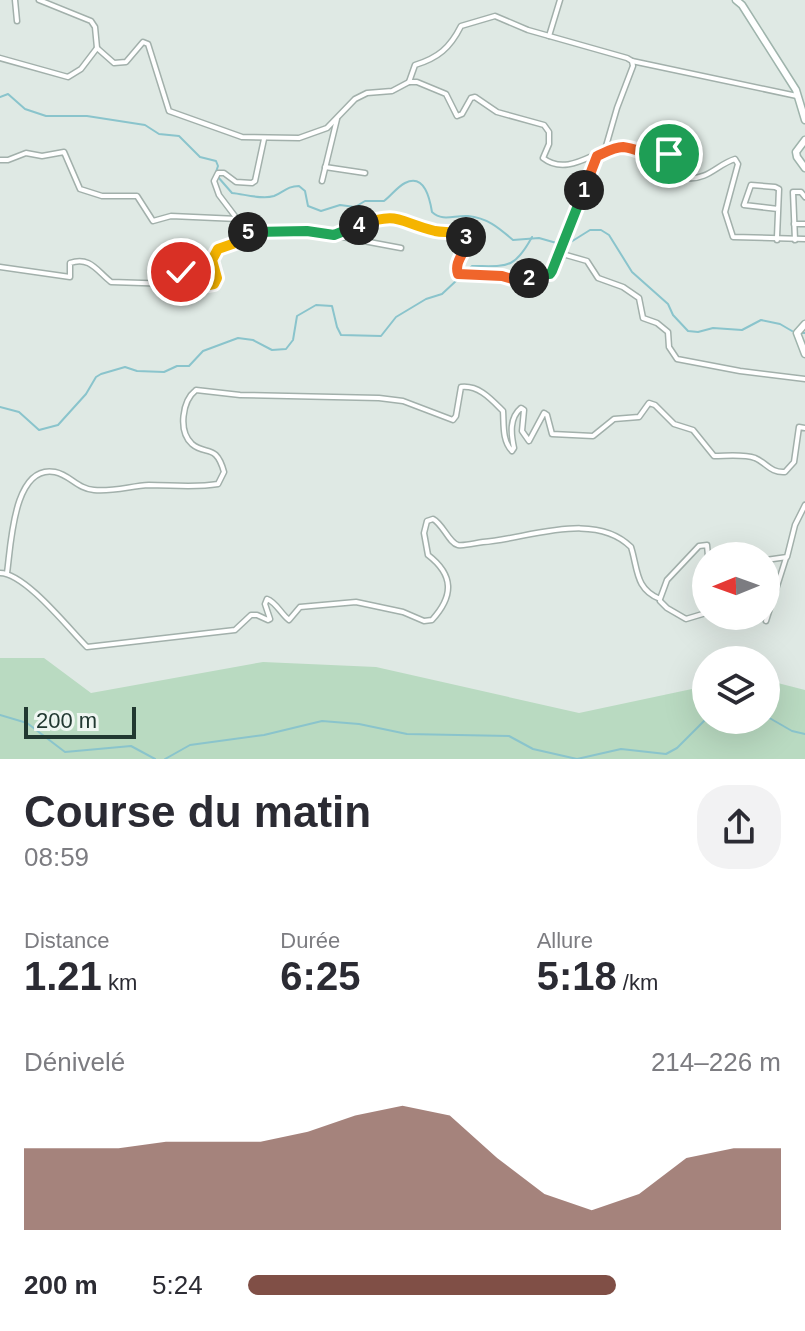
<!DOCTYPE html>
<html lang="fr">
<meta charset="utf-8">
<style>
body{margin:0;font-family:Helvetica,sans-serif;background:#f2f2f3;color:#2b2b33;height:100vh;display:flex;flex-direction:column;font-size:30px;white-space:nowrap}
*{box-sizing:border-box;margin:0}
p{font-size:26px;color:#7c7c81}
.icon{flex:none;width:44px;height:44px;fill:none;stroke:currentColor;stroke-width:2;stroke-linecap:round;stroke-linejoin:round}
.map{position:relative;height:759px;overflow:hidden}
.drawer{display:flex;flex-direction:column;background:#fff;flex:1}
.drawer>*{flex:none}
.needle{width:52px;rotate:269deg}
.tools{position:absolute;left:692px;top:542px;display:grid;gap:16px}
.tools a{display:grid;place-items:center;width:88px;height:88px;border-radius:50%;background:#fff;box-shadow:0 8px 32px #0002;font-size:40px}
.scale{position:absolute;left:24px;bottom:20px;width:112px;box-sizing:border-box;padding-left:8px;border:4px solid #213831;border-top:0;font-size:22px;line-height:28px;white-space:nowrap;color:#213831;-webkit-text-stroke:6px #eff6f2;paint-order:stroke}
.pin{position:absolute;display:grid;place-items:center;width:68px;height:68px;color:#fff;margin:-34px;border:4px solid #fff;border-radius:50%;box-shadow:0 2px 8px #0007}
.km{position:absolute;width:40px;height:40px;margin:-20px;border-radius:50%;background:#222;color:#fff;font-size:22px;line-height:40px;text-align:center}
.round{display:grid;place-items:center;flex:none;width:84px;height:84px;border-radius:32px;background:#f2f2f3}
.head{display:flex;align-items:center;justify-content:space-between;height:136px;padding:0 24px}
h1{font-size:44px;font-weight:800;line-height:60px}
.stats{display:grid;grid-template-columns:repeat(3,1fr);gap:12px;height:136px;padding:8px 24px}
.stats div{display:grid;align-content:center}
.stats b{font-size:40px;font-weight:800}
.stats small{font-size:22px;font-weight:400}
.stats p{font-size:22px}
.chart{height:224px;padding:16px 24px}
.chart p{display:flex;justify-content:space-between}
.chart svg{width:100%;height:144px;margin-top:8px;fill:#804f46;opacity:.7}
ul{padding:0 24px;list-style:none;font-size:26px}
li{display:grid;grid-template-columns:128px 96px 1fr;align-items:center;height:60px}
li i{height:20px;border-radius:10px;background:#804f46}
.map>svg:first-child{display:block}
.green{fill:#b9dac1}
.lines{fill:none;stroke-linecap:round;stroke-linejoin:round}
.stream{stroke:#8ac4cc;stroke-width:2}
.street-casing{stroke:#a2b0ab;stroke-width:7}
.secondary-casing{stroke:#9fb4ac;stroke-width:9}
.street{stroke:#fff;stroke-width:4}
.secondary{stroke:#fff;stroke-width:6}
.split-1-casing{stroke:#fff;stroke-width:16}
.split-2-casing{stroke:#fff;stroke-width:16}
.split-3-casing{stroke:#fff;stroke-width:16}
.split-4-casing{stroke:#fff;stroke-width:16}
.split-5-casing{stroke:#fff;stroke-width:16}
.split-6-casing{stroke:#fff;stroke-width:16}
.split-1{stroke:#f0652b;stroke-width:10}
.split-2{stroke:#22a559;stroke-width:10}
.split-3{stroke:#f0652b;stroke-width:10}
.split-4{stroke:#f5b400;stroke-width:10}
.split-5{stroke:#22a559;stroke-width:10}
.split-6{stroke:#f5b400;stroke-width:10}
</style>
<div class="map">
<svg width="805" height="759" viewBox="0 0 805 759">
<rect width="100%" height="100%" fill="#dfe9e4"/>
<!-- green -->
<path class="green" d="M0,658H44L91,693L263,662L376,667L579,713L706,686V720H766V680L805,690V759H0Z"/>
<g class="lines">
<!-- stream -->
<g class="stream">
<path d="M0,97L8,94L25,109L46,116H87L145,125L159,134L179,136L200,157L216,161L218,166L216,172"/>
<path d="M218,177L232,193C244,194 262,200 274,196C284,192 287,186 299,186L305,191L308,206L321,211L340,205L355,207L365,201H384C391,196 397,187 405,183C425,173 430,200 432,212C443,222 454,215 468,216C488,218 499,228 513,240L539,238L560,244"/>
<path d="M566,245L590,230H601L609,235L632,272L668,304L673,315L688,331L698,332L713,328L742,330L761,320L780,324L792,331"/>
<path d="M802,333H805"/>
<path d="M0,407L19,412L39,430L58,425L86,394L96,377L101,374L125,367L137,371L164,372L177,366H189L203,351L238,338L253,340L272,350L286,349L293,340L297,316L316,305L332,306L337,327L341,335L381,336L396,317L426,299L442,294L472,266C507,266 514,270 532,237"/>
<path d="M0,715L27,723L65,752L131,746L155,759"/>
<path d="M766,716L792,731L805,734"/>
<path d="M165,759L190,745L264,735L322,721L359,724L407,734L509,736L533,749L577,759L621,749L666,754L677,748L706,719"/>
</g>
<!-- street casing -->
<g class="street-casing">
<g id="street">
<path d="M15,0L17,21"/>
<path d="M39,0L91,21L95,27L97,48L114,63L126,62L143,42L148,44L169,111L242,137L299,138L327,128L355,99L367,93L392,91L409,82H417L446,94L457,116L462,114L471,98L475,97L497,112L544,125L549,132V144L543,158C570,179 599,145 622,147C649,149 664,173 684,138L689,137L694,152L688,178C708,180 718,164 735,159L738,164L725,212L733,237L805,239"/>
<path d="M549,36L560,0"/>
<path d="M0,58L68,77L81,69L97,48"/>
<path d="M632,61L797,96"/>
<path d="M409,82L415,65C438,58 450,48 461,26L495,16L528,30L627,58L632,61L633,66L617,108L604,153"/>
<path d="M264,139L255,181L252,183L236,182L224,173H218L214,181L219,195L247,232L307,231L334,235L361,224L396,217L436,231L462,234L466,237C471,250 453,259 458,274L502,276L519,281L538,274H550L552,271L596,159"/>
<path d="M0,160H8L26,153L42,156L64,152L80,189L102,196H137L153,221L171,216L238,219"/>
<path d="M325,167L365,173"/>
<path d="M322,181L337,119"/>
<path d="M794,224H805"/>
<path d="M337,236L401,248"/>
<path d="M777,240V237L779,189L775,187L751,185L744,205L778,209"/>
<path d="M795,240L793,192H801L805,197"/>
<path d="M559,253L587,261L598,278L623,287L639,298L643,318L657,323L668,332L669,347L677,359L740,371L805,379"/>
<path d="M0,267L70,277V263C90,256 97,271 111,282L173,284L181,272C194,272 202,285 214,284L217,278L212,260L218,249L241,241L245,228"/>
<path d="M766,560L787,557L795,525L805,505"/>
<path d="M0,573C25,573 69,629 87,647L235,630L251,615H257L268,620L270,619L265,604L267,599C276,602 281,614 289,620L300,607L356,602L403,612L424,621L432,620C454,596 454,575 428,555L424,533L427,521L433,519C443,524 449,543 458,545C465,546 475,543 483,542C527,539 594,510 631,547C638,569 635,589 660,599L667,580L699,546L707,545L708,556"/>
<path d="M7,573C11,546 13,464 55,472C70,475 78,489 94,490C112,492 131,486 149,485C172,485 195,488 218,484L224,472C216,443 206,456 192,444C178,431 182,401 196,390L240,395L379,398L403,401L453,420L456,416L461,387C479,385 491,399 503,411C504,424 502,441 512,451L514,448C511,434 509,418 521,408L524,410L522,431L529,441L544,413L547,415L552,434L593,436L614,419L639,417L649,403L655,405L674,424L693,430L714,456C727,456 744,454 755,458C767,463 770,473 785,472L794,462L799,427L805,428"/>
<path d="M660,601L667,608L686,619L706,613"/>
<path d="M766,621L786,558"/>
</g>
</g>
<!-- secondary casing -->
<g class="secondary-casing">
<g id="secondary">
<path d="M736,0L742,5L796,90L805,120"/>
<path d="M805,140L796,152L797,157L805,168"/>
<path d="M805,324L797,333L805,354"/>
</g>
</g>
<!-- street -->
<use href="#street" class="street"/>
<!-- secondary -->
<use href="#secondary" class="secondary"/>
</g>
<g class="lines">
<!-- split-1 casing -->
<g class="split-1-casing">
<path id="split-1" d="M584,190L597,156C604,153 614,147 623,147C643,149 645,159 669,154"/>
</g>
<!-- split-2 casing -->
<g class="split-2-casing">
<path id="split-2" d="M529,278L538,274H550L552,271L584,190"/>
</g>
<!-- split-3 casing -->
<g class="split-3-casing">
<path id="split-3" d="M466,237C470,250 453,259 458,274L502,276L519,281L529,278"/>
</g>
<!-- split-4 casing -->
<g class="split-4-casing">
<path id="split-4" d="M359,225C401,211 397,222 435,231C446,233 457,231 466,237"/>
</g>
<!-- split-5 casing -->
<g class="split-5-casing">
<path id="split-5" d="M248,232L307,231L334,235L359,225"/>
</g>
<!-- split-6 casing -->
<g class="split-6-casing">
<path id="split-6" d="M181,272L195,275L209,285L214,284L217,278L212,260L218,249L241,241L245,228L248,232"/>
</g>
<!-- split-1 -->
<use href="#split-1" class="split-1"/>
<!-- split-2 -->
<use href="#split-2" class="split-2"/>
<!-- split-3 -->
<use href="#split-3" class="split-3"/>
<!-- split-4 -->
<use href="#split-4" class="split-4"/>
<!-- split-5 -->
<use href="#split-5" class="split-5"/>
<!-- split-6 -->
<use href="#split-6" class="split-6"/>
</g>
</svg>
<div class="tools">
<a><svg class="needle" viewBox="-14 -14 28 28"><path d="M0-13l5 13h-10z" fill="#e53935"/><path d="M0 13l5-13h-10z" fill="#7c7c81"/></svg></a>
<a><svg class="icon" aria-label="layers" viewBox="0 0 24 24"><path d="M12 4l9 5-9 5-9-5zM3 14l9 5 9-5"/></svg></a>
</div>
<div class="scale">200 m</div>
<div class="pin" style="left:669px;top:154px;background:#1e9e55"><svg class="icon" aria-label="arrive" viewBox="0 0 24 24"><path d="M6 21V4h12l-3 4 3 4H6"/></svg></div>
<div class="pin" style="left:181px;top:272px;background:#d93025"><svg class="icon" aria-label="check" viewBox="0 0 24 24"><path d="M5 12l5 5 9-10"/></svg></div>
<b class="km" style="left:584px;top:190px">1</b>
<b class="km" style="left:529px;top:278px">2</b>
<b class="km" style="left:466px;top:237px">3</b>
<b class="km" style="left:359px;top:225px">4</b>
<b class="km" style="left:248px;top:232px">5</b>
</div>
<section class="drawer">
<div class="head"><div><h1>Course du matin</h1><p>08:59</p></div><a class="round"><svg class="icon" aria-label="share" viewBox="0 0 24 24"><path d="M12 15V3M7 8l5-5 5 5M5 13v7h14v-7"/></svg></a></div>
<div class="stats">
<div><p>Distance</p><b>1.21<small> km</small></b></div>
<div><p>Durée</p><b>6:25</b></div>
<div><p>Allure</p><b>5:18<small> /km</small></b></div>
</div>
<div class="chart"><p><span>Dénivelé</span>214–226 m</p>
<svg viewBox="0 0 160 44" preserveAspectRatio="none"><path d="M0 44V19L10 19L20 19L30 17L40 17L50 17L60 14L70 9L80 6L90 9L100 22L110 33L120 38L130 33L140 22L150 19L160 19V44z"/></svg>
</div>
<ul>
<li><b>200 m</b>5:24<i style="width:69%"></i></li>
</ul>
</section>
